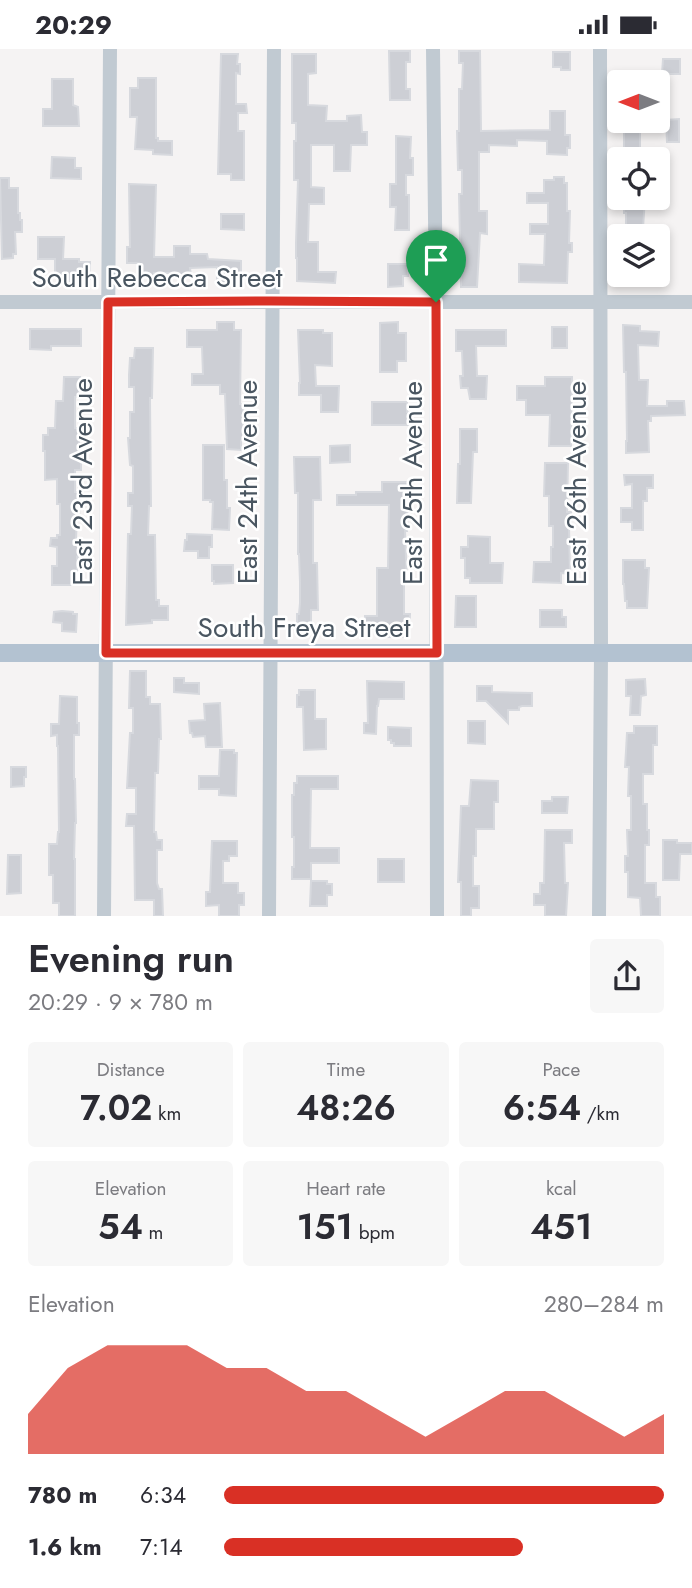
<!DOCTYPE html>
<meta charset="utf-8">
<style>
body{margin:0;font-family:Jost,sans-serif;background:#f7f7f7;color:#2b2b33;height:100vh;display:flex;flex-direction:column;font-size:26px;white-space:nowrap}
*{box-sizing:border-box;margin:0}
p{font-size:23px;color:#7c7c81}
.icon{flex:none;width:38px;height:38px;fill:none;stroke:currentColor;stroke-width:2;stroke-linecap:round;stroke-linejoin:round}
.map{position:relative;height:867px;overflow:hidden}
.sheet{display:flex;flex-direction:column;background:#fff;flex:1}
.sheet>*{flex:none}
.needle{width:46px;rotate:270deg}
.fabs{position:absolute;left:607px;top:21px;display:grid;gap:14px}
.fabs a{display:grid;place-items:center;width:63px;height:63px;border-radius:7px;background:#fff;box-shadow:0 4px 10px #0003;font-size:35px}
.pin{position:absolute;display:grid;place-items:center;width:60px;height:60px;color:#fff;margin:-72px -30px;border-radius:50% 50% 50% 0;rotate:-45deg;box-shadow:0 0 7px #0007}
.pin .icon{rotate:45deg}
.round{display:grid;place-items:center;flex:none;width:74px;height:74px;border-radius:7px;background:#f7f7f7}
.headline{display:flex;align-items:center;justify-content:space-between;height:119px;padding:0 28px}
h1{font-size:38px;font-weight:600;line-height:52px}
.metrics{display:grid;grid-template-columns:repeat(3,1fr);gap:10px;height:119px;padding:7px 28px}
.metrics div{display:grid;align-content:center;border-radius:7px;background:#f7f7f7;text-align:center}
.metrics b{font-size:35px;font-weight:600}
.metrics small{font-size:19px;font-weight:400}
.metrics p{font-size:19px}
.chart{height:196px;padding:14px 28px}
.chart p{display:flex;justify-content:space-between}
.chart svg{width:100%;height:126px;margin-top:7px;fill:#d93025;opacity:.7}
ul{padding:0 28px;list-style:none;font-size:23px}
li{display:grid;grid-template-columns:112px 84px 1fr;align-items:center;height:52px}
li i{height:18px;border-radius:9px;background:#d93025}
.status{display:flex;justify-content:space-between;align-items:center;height:49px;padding:0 35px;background:#fff;direction:ltr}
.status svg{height:19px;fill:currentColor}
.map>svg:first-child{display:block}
.building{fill:#cdcfd5;stroke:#d7d9de;stroke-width:2}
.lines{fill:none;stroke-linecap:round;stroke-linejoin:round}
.minor{stroke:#c1cad2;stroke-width:14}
.major{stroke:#b3c2d1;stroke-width:18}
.route-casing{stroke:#fff;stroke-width:14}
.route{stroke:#d93025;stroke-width:9}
.labels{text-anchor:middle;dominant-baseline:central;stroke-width:5;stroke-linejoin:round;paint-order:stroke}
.street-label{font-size:28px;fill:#4a5661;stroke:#fff}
</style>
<div class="status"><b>20:29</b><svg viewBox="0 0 49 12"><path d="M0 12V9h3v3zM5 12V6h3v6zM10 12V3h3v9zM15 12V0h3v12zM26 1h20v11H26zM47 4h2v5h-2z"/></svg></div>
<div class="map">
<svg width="692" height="867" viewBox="0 0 692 867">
<rect width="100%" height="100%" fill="#f5f3f3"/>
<!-- building -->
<g class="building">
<path d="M389,2H410V13H406V40H410V51H390Z"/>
<path d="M459,2H480L481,82L550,81V62H565V86H570V99H567V106L547,105V92L517,91V97L489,96V103H479V162H487V185L480,184L477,238H461L459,145H462V121H458L457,82H459V40H462L463,14H459Z"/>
<path d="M553,3H570V21H561V18H553Z"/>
<path d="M221,5H238L237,15H240V25L236,24V55H246L247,64H238V82H244V131H231V125H218Z"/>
<path d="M292,5H316V24L308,25V56L327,57L326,72H347V67L361,66L362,83H367V96H351L350,122H334V96H311V138L324,139V155H309L308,191V193H318V223H336L335,234L297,232V209H296V194L298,131H294V92H296V74H292Z"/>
<path d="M663,10H680V25H662Z"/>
<path d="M138,29H156V89H158V92H172V106L153,105V101L135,100L137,68H130V39H138Z"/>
<path d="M52,30H73V56L78,58L79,77H43V60H52Z"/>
<path d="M679,70V93H667L666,71Z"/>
<rect x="624" y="72" width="16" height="31"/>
<path d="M396,87L411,88L410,109H413V126H406V146H409V181H395L396,158H390V135H396Z"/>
<path d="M52,108L75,109V119H81V130L51,129Z"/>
<path d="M554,128H564V134H567V162H570L569,194H572V203H568L567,234L519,233V215L544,216L545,185H530V175H548V154H527V144H544V131H554Z"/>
<path d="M0,129H9V139H18V164H20V171H22V183H15L16,205H13V209L2,210Z"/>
<path d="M129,135L156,136L154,208H174V197H190V205H207L208,210L241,212V229L238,228V233H234V236L217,235V218L190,219L191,227H177V224H154V227H138L139,214H127V198H130Z"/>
<path d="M633,149H645L643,179H626V164H624V151H633Z"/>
<path d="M221,165H244V181L221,180Z"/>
<path d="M38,188H64L63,210H79V213H90V230L73,229V232H63V227H55V210H38Z"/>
<path d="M388,215H408V227H403V237L388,238Z"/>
<path d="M217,273H234V281H241L240,355H242L243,362V392H241V401L227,400L225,345H220V336H192V325H203L202,298H187V281H217Z"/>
<path d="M398,273V284H406V312H397V323H380V274Z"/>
<path d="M623,276L640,277V282L659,283L658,297L638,296L639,331H648L647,357H667V352H684L685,366L651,367V372H648L649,403L626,404V392H627L626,323H624Z"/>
<rect x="552" y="278" width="15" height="21"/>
<path d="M30,280H81V297H51V301L30,300Z"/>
<path d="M298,281H323V284H332V317L315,316L316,337H339L338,363H321V346H299V334H300Z"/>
<path d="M456,281H506V297H476L477,327H487L486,350H470L468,339H461L460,327H463L462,302H456Z"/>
<path d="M135,299H153L152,349H150L151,457H149L148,486H155L156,551H159V557H168V571H152V574L126,576L128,485H131L132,457H128V444H133V417L130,416L128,389H130V363H134V338H129V326L130,309H134Z"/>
<path d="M64,328H80L79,348H75V379H79V406H81V421H75V443H80L79,470H77L76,489L82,490L79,509L77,508V536H52V517H57V498L50,497L51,489H57V486H60V455H57V430L45,431V402H43V386H48V379H55L56,352H63Z"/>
<path d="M545,328H572L571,397H549L550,366H526V351H517V337H545Z"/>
<path d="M372,353H407V363H409V376H372Z"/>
<path d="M460,380H477V403H473L471,454H457L458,415H460Z"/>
<path d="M203,396H224V431H227V459H230L229,481L212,480L213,453H210V451H203Z"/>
<path d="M350,396V413L330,414V397Z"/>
<path d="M294,408H320L321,451H313V514H317L318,561H311V582H297V565H299L300,554V533L299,505H298V444H295Z"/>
<path d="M545,414H568L567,463H571V477H569L570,525L561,524V534L533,533L534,513H551V498H553V477H549V447H544Z"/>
<path d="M624,426H653V439H647V452H643V481H632V473H621V459H632V435L625,436Z"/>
<path d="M382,433H408L407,482H405L407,535H404V565H410L409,588H387V580H365V567H377V519H388L389,456H337V446H356V443H382Z"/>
<path d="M187,485L212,486V498H209V509H198V502H184L185,491H187Z"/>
<path d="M468,487L490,488V514H503L502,534H470V529H465V509H461V498H468Z"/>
<path d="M623,511H645V519H649L647,559H627V552H625L624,535H623Z"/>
<path d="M212,516H233V534L214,535V532H212Z"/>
<path d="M456,547H476V578H455Z"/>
<path d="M540,561H562V568H566V578H540Z"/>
<path d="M62,562L73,563V565H77L76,583L62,582V574L53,573L54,563Z"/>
<path d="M130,622H146V648H150V655H160L161,690H159L158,724H155L154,783H156L157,791H162V801H157V834L159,840H162L163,867H154V851H135L134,777H126L127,765H136V739H127L130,684H133V659H129Z"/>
<path d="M174,629H184V634H199V645L174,643Z"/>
<path d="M645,630L646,646L641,647L640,666H630L631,647H626V631Z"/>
<path d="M367,632L404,633V650H379L378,657H377L376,685L364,684V674H368Z"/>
<path d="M477,637H492V643L532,644V657H522L519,658V661H508V674L486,652H477Z"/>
<path d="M299,641H315V670H326V700L304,701L303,658H297V646H299Z"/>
<path d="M60,647L77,648V674H79V686H74V730H75L76,774H75L74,810H75V867H59V854H53V826H49V795H57L58,783H59L58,697H57V686L51,687V675H59Z"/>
<path d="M220,654L222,698H206L205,687L193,688L192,684H190L189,672L205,671L204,655Z"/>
<path d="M468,672H485V695L468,694Z"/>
<path d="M634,677H657V696H653V725H643V755H647V781H649V796H645V834H656V848H660V867H641L640,849L628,848V823H625V807H628L627,781H631V747H628L629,718H625L626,702L627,684H634Z"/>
<path d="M388,678L411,679V697H394V694H391V691H388Z"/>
<path d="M220,701H234V704H237L236,747L219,746V740H199V727H219Z"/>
<path d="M11,718H26V728H24V737L11,738Z"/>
<path d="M297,727H338V740H311L310,799H339V814H311V830H292V818H294V788H292V746H294V734H297Z"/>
<path d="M471,731L498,732V753H494V780H476V807H473V837H479V859H471V867H461V833H458L461,757H469Z"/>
<path d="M552,748H568L567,764H542V752H552Z"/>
<path d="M545,781H572V794H564L565,834H568L566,867H545V856H534V845H540V834H544Z"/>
<path d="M663,791H677V794H692V805H680L679,831H663Z"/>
<path d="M212,792H237V807H229V812H223V834H238V844H244V856H239V867H219V856L206,857V843H210Z"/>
<path d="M8,806H21V844L7,845Z"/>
<rect x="378" y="810" width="26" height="23"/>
<path d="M311,832H327V835H332V846H327V857H310Z"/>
</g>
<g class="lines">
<!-- minor -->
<g class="minor">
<path d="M433,0L436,252L437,867"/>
<path d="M0,253H692"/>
<path d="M104,867L110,0"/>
<path d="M269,867C272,578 271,289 274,0"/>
<path d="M599,867L601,604L600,0"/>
</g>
<!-- major -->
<path class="major" d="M0,604H692"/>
</g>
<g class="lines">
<!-- route casing -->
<g class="route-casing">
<path id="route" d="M271,252L436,253L437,604H106L108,253Z"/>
</g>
<!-- route -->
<use href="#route" class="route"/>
</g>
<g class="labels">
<!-- street labels -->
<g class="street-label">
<text x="157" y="228">South Rebecca Street</text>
<text transform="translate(82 433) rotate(-90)">East 23rd Avenue</text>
<text transform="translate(247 433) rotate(-90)">East 24th Avenue</text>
<text transform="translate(412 434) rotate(-90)">East 25th Avenue</text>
<text transform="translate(576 434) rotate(-90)">East 26th Avenue</text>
<text x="304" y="578">South Freya Street</text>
</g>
</g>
</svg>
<div class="fabs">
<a><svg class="needle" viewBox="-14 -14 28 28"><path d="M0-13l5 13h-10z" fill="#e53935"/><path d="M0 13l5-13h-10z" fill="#7c7c81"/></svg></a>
<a><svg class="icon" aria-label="locate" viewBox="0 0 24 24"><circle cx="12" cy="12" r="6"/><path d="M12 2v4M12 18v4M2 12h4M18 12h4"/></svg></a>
<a><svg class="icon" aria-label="layers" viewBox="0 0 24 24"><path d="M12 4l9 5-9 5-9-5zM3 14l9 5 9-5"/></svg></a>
</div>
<div class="pin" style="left:436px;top:253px;background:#1e9e55"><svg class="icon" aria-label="arrive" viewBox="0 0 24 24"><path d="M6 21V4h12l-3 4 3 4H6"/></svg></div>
</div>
<section class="sheet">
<div class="headline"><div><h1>Evening run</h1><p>20:29 · 9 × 780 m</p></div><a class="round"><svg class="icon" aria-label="share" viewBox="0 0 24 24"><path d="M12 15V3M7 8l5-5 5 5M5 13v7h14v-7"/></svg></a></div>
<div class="metrics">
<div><p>Distance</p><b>7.02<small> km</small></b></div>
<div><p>Time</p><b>48:26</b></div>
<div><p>Pace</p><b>6:54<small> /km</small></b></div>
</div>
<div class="metrics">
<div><p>Elevation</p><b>54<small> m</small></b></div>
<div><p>Heart rate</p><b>151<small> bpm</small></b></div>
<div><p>kcal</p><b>451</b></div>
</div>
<div class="chart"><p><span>Elevation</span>280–284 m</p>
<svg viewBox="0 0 160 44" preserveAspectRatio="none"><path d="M0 44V30L10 14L20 6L30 6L40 6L50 14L60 14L70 22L80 22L90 30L100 38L110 30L120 22L130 22L140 30L150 38L160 30V44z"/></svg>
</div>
<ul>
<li><b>780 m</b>6:34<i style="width:100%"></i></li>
<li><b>1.6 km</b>7:14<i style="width:68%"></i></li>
</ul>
</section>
